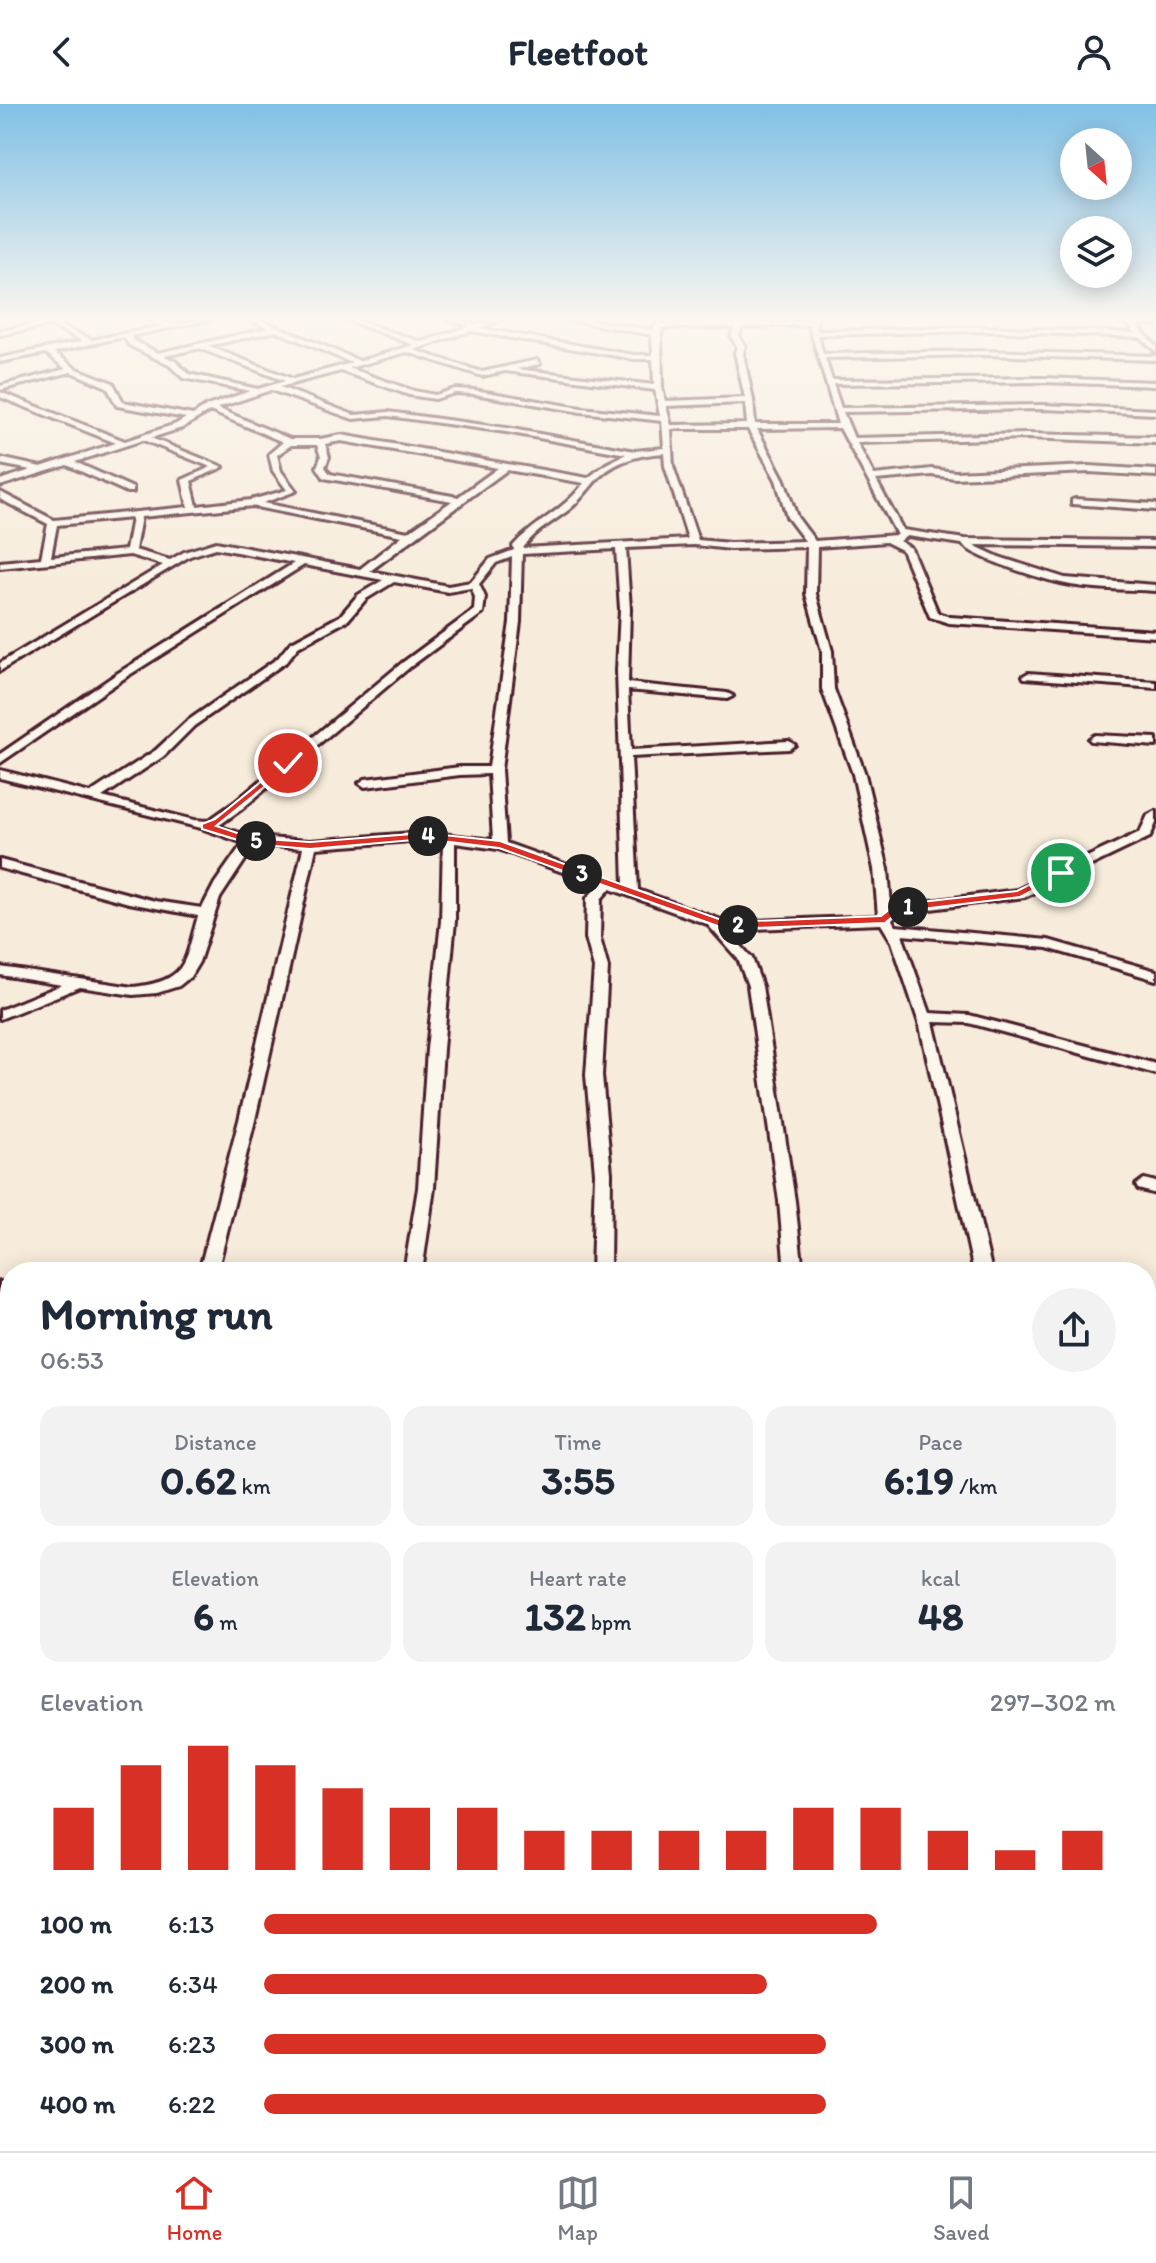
<!DOCTYPE html>
<meta charset="utf-8">
<style>
body{margin:0;font-family:Itim,sans-serif;background:#f2f2f3;color:#1f2937;height:100vh;display:flex;flex-direction:column;font-size:30px;white-space:nowrap}
*{box-sizing:border-box;margin:0}
p{font-size:26px;color:#747a83}
.icon{flex:none;width:44px;height:44px;fill:none;stroke:currentColor;stroke-width:2;stroke-linecap:round;stroke-linejoin:round}
.map{position:relative;flex:1;overflow:hidden}
.details{position:absolute;left:0px;top:1158px;width:1156px;height:890px;display:flex;flex-direction:column;background:#fff;border-radius:32px 32px 0 0;box-shadow:0 4px 20px #0003}
.details>*{flex:none}
.needle{width:52px;rotate:153deg}
.tools{position:absolute;left:1060px;top:24px;display:grid;gap:16px}
.tools a{display:grid;place-items:center;width:72px;height:72px;border-radius:50%;background:#fff;box-shadow:0 4px 20px #0003;font-size:40px}
.pin{position:absolute;display:grid;place-items:center;width:68px;height:68px;color:#fff;margin:-34px;border:4px solid #fff;border-radius:50%;box-shadow:0 2px 8px #0007}
.km{position:absolute;width:40px;height:40px;margin:-20px;border-radius:50%;background:#222;color:#fff;font-size:22px;line-height:40px;text-align:center}
.round{display:grid;place-items:center;flex:none;width:84px;height:84px;border-radius:42px;background:#f2f2f3}
.head{display:flex;align-items:center;justify-content:space-between;height:136px;padding:0 40px}
h1{font-size:44px;font-weight:700;line-height:60px}
.stats{display:grid;grid-template-columns:repeat(3,1fr);gap:12px;height:136px;padding:8px 40px}
.stats div{display:grid;align-content:center;border-radius:20px;background:#f2f2f3;text-align:center}
.stats b{font-size:40px;font-weight:700}
.stats small{font-size:22px;font-weight:400}
.stats p{font-size:22px}
.chart{height:224px;padding:16px 40px}
.chart p{display:flex;justify-content:space-between}
.chart svg{width:100%;height:144px;margin-top:8px;stroke:#d93025;stroke-width:6}
ul{padding:0 40px;list-style:none;font-size:26px}
li{display:grid;grid-template-columns:128px 96px 1fr;align-items:center;height:60px}
li i{height:20px;border-radius:10px;background:#d93025}
header{display:flex;justify-content:space-between;align-items:center;height:104px;padding:0 40px;background:#fff;font-size:36px;font-weight:700}
.tab-bar{display:flex;justify-content:space-around;align-items:center;height:112px;border-top:2px solid #e0e1e3;background:#fff;font-size:22px;color:#747a83}
.tab-bar a{display:grid;justify-items:center;gap:4px}
.tab-bar .active{color:#d93025}
.map>svg:first-child{display:block}
.lines{fill:none;stroke-linecap:round;stroke-linejoin:round}
.minor-casing{stroke:#4a1f2b;stroke-width:6}
.minor{fill:#fbf7ec;fill-rule:evenodd}
.route{fill:#d93025;stroke:#fff;stroke-width:2}
</style>
<header><svg class="icon" aria-label="back" viewBox="0 0 24 24"><path d="M15 5l-7 7 7 7"/></svg>Fleetfoot<svg class="icon" aria-label="person" viewBox="0 0 24 24"><circle cx="12" cy="8" r="4"/><path d="M4 21q1-7 8-7t8 7"/></svg></header>
<div class="map">
<svg width="1156" height="2047" viewBox="0 0 1156 2047">
<rect width="100%" height="100%" fill="#f7ecdb"/>
<filter id="ink" filterUnits="userSpaceOnUse"><feTurbulence type="fractalNoise" baseFrequency=".0125" numOctaves="2"/><feDisplacementMap in="SourceGraphic" scale="16" xChannelSelector="R" yChannelSelector="G"/><feConvolveMatrix kernelMatrix="1 2 1 2 8 2 1 2 1" color-interpolation-filters="sRGB"/></filter>
<g filter="url(#ink)">
<g class="lines">
<!-- minor casing -->
<g class="minor-casing">
<g id="minor">
<path d="M35,213H43L92,236L162,222L144,213C153,213 159,218 168,219C183,222 203,213 220,213L131,232L135,237L158,249L269,224L244,213H254L360,257L414,241L339,213H348L421,238L470,222L441,213C453,213 463,219 475,220C486,220 498,213 509,213L479,224L634,251H653L652,231L554,213H570L653,226L658,213H664L662,220L734,218L736,213H742L741,218L810,217L812,213H818L816,219L817,227L984,223L1136,229L1122,213H1129L1132,216H1156V220H1136L1156,242V248L1140,233L984,227L818,231L823,250L983,247L1156,252V256L983,251L825,254L832,276L1043,274L1156,278V282L1043,278L833,280L841,304L1044,301L1156,306V310L1044,305L843,308L854,334L1027,330L1156,333V339L1027,334L857,339L874,371L932,365L955,368L1089,362L1156,366V372L1089,368L955,374L932,371L876,376L903,426L965,435L1156,437V443L973,441L999,453L1065,474L1156,481V487C1125,485 1091,486 1061,479C1042,475 973,454 962,440L907,432L899,437L911,444L938,509L950,513L1156,527V533L949,519L930,513L902,446L886,438L817,443L816,490L832,547L834,585L865,670L888,765L891,802L1017,786L1140,728L1148,711L1156,707V719L1150,733L1025,793L899,809L892,816L896,822L1048,836L1156,867V876L1047,844L902,831L930,909L969,911L1156,960V970L969,919L933,918L992,1168H974L920,922L892,838L881,820L727,826L752,854L762,882L795,1097L803,1168H785L779,1097L748,882L738,855L707,820L610,785L601,795L600,834L608,864L602,971L611,1069L610,1168H592L595,1069L586,971L594,864L586,834L587,794L599,781L498,745L455,739V817L443,945L434,1084L422,1168H404L418,1084L427,945L441,817L443,738L425,736L316,744L255,1016L217,1168H199L239,1016L303,744L255,741L220,794L199,858L190,873L179,882L157,889L133,891L80,883L0,915V906L62,881L0,871V863L133,883C188,877 184,859 198,812L129,799L0,764V756L155,797L202,804L215,779L243,739L201,724L0,674V666L90,689L156,646L186,618L278,554L290,539L340,512L358,491L383,476L304,461L126,573L0,659V650L118,569L294,459L216,444L190,452L0,567V559L163,461L130,451L0,464V458L41,454L48,420L0,395V388L54,416L188,403L182,376L211,363L143,336L75,358L133,384V388H127L67,361L0,382V376L31,366L0,360V354L41,363L116,339L0,293V288L125,337L176,320L186,314L117,302L107,283L71,268L0,286V282L66,265L46,249L0,258V254L83,237L50,221L0,231V227L44,218ZM809,221L838,320H755L753,296L743,249L745,242L739,233L741,223ZM734,223L731,233L737,242L735,249L745,294L665,297L662,284L661,224ZM276,227L352,259L293,275L208,242ZM470,227L634,255H653L654,281L516,265L540,260L537,256L482,268L414,246ZM124,233L129,241L169,261L183,274L250,287L207,302L193,311L123,298L113,279L75,264L54,248ZM201,244V245L285,277L258,285L189,270L175,257L164,252ZM407,248L482,272L505,267L655,286L660,312L581,304L474,286L455,285L435,291L414,287L349,264ZM341,267L409,291L435,295L455,289L474,290L581,308L662,317L664,344L635,347L506,324L388,308L354,311L280,283ZM271,286L353,315L388,312L506,328L626,350L606,360L588,374L341,331L320,335H290L217,304ZM745,299L747,320L671,321L666,302ZM210,307L283,338L269,350L273,367L287,386L251,396L197,402L191,377L223,363L151,334L182,324ZM840,324L897,431L815,437L797,413L784,376L757,325ZM671,325H748L776,376L787,413L805,437L730,439L698,436L673,362ZM341,337L498,364L458,393L330,370L325,363L329,353L325,340ZM291,341H317L321,353L317,363L324,374L452,397L408,428L263,399L296,387L281,367L277,351ZM664,349L665,362L688,435L523,444C534,427 555,417 571,404C579,397 585,389 592,381C610,358 636,351 664,349ZM507,366L584,379C566,405 534,418 513,442L514,446L490,455L471,478L448,482L370,467ZM253,402L256,403L402,432L360,465L216,438L184,448L170,456L135,446L141,413ZM132,414L126,446L51,453L57,421ZM694,441L730,445L807,443L806,490L822,547V585L853,670L874,765L878,812L727,818L638,786L631,653L789,645L795,641L789,637L631,646L628,586L727,595L733,592L727,589L628,579L630,505L626,444ZM616,445L620,505L617,567L624,781L506,739L501,666L520,518L522,450ZM512,453L510,518L489,663H460L365,675L359,679L365,683L460,671L489,670L493,736L425,728L310,737L252,733L218,722L243,704L410,563L483,509L485,493L479,480L496,459ZM394,478L448,488L471,484L475,493L474,506L402,559L235,698L208,717L194,716L102,693L164,652L194,622L286,558L298,543L348,516L366,495Z"/>
<path d="M1075,395L1156,400V406L1072,400V396Z"/>
<path d="M1028,569L1156,578V584L1024,574L1023,572Z"/>
<path d="M1095,631L1156,634V642L1091,637L1089,635Z"/>
<path d="M1144,1075L1156,1078V1090L1138,1085L1136,1081Z"/>
<path d="M0,1178L6,1179L10,1187V1217L4,1215L0,1207Z"/>
<path d="M1146,1224L1156,1227V1241L1146,1238Z"/>
<path d="M1146,1789L1156,1793V1878L1146,1871Z"/>
<path d="M0,1903L10,1907V1936L0,1932Z"/>
<path d="M52,2038H80L78,2047H50Z"/>
<rect x="310" y="2038" width="28" height="9"/>
<path d="M612,2038H640L641,2047H613Z"/>
<path d="M876,2038H904L905,2047H877Z"/>
</g>
</g>
<!-- minor -->
<use href="#minor" class="minor"/>
</g>
</g>
<!-- sky -->
<linearGradient id="sky" x2="0" y2="1"><stop stop-color="#80c0e6"/><stop offset="0.43" stop-color="#fbf6ef"/><stop offset="1" stop-color="#fbf6ef" stop-opacity="0"/></linearGradient>
<rect width="1156" height="499" fill="url(#sky)"/>
<!-- route -->
<path class="route" d="M288,656L291,661L216,722L252,734L310,738L425,729L500,737L727,818L881,812L895,801L1017,787L1057,767L1066,769L1020,793L898,808L885,819L726,825L499,744L425,735L310,745L251,740L202,725V720L215,715Z"/>
</svg>
<div class="tools">
<a><svg class="needle" viewBox="-14 -14 28 28"><path d="M0-13l5 13h-10z" fill="#e53935"/><path d="M0 13l5-13h-10z" fill="#747a83"/></svg></a>
<a><svg class="icon" aria-label="layers" viewBox="0 0 24 24"><path d="M12 4l9 5-9 5-9-5zM3 14l9 5 9-5"/></svg></a>
</div>
<div class="pin" style="left:1061px;top:769px;background:#1e9e55"><svg class="icon" aria-label="arrive" viewBox="0 0 24 24"><path d="M6 21V4h12l-3 4 3 4H6"/></svg></div>
<div class="pin" style="left:288px;top:659px;background:#d93025"><svg class="icon" aria-label="check" viewBox="0 0 24 24"><path d="M5 12l5 5 9-10"/></svg></div>
<b class="km" style="left:908px;top:803px">1</b>
<b class="km" style="left:738px;top:821px">2</b>
<b class="km" style="left:582px;top:770px">3</b>
<b class="km" style="left:428px;top:732px">4</b>
<b class="km" style="left:256px;top:737px">5</b>
<section class="details">
<div class="head"><div><h1>Morning run</h1><p>06:53</p></div><a class="round"><svg class="icon" aria-label="share" viewBox="0 0 24 24"><path d="M12 15V3M7 8l5-5 5 5M5 13v7h14v-7"/></svg></a></div>
<div class="stats">
<div><p>Distance</p><b>0.62<small> km</small></b></div>
<div><p>Time</p><b>3:55</b></div>
<div><p>Pace</p><b>6:19<small> /km</small></b></div>
</div>
<div class="stats">
<div><p>Elevation</p><b>6<small> m</small></b></div>
<div><p>Heart rate</p><b>132<small> bpm</small></b></div>
<div><p>kcal</p><b>48</b></div>
</div>
<div class="chart"><p><span>Elevation</span>297–302 m</p>
<svg viewBox="0 0 160 44" preserveAspectRatio="none"><path d="M5 44V25M15 44V12M25 44V6M35 44V12M45 44V19M55 44V25M65 44V25M75 44V32M85 44V32M95 44V32M105 44V32M115 44V25M125 44V25M135 44V32M145 44V38M155 44V32"/></svg>
</div>
<ul>
<li><b>100 m</b>6:13<i style="width:72%"></i></li>
<li><b>200 m</b>6:34<i style="width:59%"></i></li>
<li><b>300 m</b>6:23<i style="width:66%"></i></li>
<li><b>400 m</b>6:22<i style="width:66%"></i></li>
</ul>
</section>
</div>
<nav class="tab-bar">
<a class="active"><svg class="icon" aria-label="home" viewBox="0 0 24 24"><path d="M3 11l9-7 9 7M6 9v11h12V9"/></svg>Home</a>
<a><svg class="icon" aria-label="map" viewBox="0 0 24 24"><path d="M3 6l6-2 6 2 6-2v14l-6 2-6-2-6 2zM9 4v14M15 6v14"/></svg>Map</a>
<a><svg class="icon" aria-label="saved" viewBox="0 0 24 24"><path d="M7 4h10v16l-5-4-5 4z"/></svg>Saved</a>
</nav>
